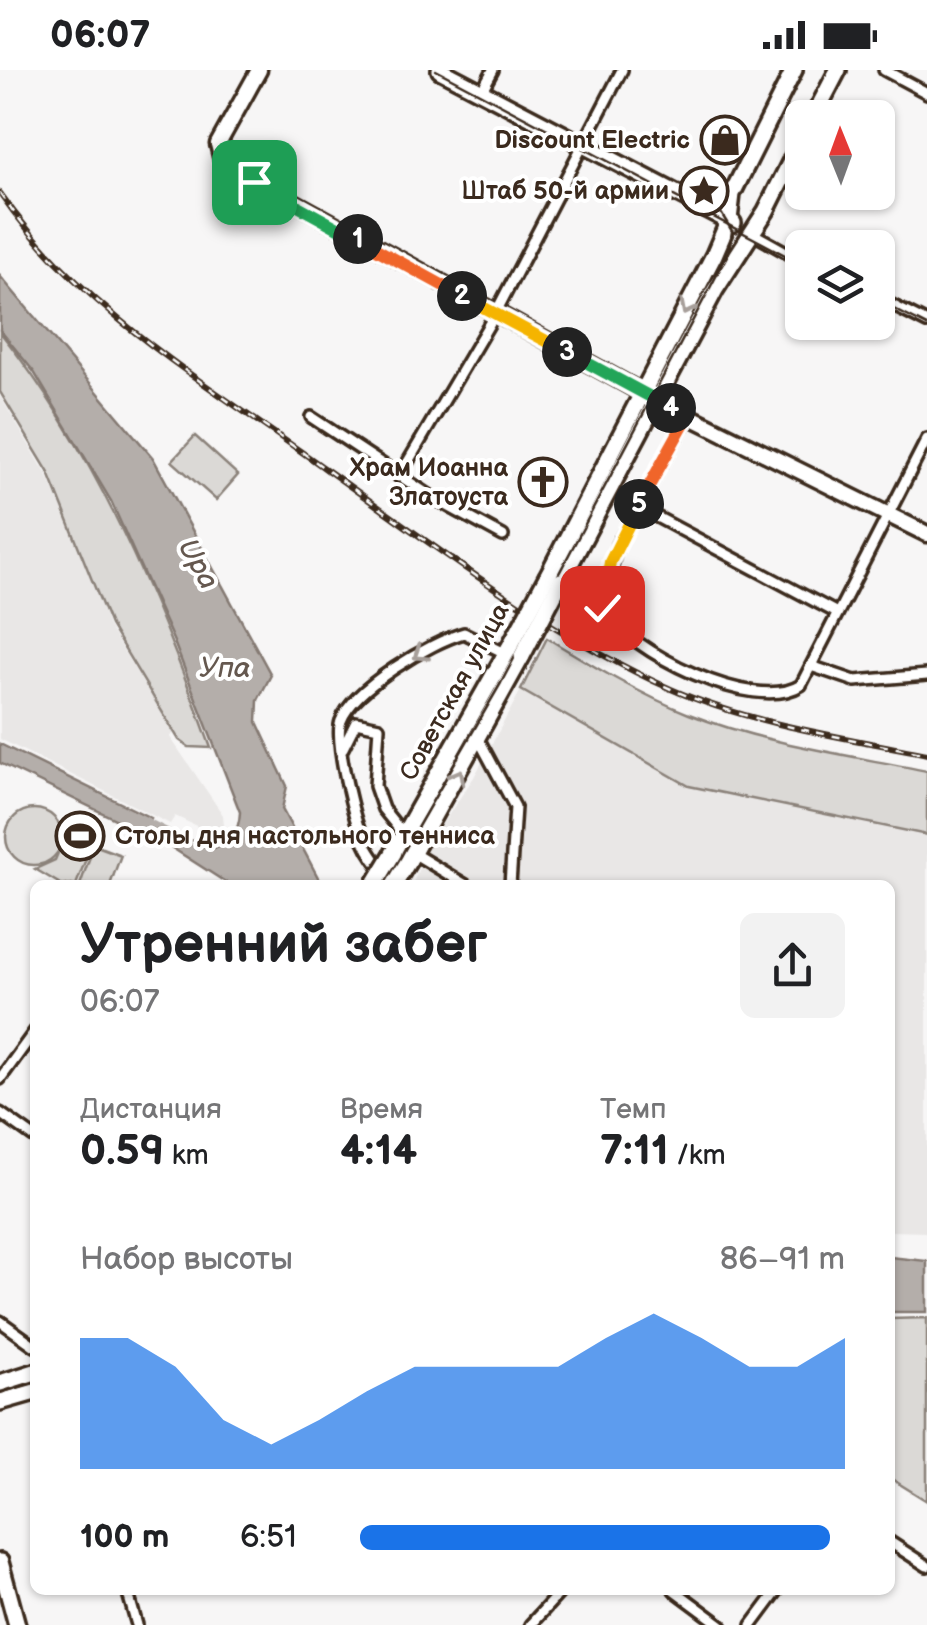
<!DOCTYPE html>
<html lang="ru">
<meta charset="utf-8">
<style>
body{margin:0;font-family:"Balsamiq Sans",sans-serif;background:#f2f2f2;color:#202124;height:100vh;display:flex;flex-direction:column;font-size:38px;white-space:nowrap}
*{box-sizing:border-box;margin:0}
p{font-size:32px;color:#757577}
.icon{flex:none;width:55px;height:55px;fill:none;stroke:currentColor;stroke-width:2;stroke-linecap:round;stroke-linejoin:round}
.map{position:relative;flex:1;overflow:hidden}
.side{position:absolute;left:30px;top:810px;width:865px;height:715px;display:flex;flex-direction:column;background:#fff;border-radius:15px;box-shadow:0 2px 8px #0004}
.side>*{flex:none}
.needle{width:65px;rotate:359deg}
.fabs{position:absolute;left:785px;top:30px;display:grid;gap:20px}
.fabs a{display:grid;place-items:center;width:110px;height:110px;border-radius:15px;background:#fff;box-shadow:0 2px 8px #0004;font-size:50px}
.pin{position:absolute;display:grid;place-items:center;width:85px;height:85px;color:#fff;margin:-42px;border-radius:20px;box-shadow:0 5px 15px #0006}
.km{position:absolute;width:50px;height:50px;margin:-25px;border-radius:50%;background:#222;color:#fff;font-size:28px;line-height:50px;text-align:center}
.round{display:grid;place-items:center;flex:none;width:105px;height:105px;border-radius:15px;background:#f2f2f2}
.overview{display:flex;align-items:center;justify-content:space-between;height:170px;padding:0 50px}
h1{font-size:55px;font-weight:600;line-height:75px}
.metrics{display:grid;grid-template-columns:repeat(3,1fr);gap:15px;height:170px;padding:10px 50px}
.metrics div{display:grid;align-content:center}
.metrics b{font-size:42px;font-weight:600}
.metrics small{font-size:28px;font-weight:400}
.metrics p{font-size:28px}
.chart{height:280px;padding:20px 50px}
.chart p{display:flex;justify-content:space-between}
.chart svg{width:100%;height:180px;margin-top:10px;fill:#1a73e8;opacity:.7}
ul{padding:0 50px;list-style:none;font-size:32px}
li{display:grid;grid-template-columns:160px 120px 1fr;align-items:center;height:75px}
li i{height:25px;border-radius:12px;background:#1a73e8}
.status{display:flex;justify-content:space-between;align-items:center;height:70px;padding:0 50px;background:#fff;direction:ltr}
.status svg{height:28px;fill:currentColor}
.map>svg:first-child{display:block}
.built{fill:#e9e7e6}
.green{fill:#dbd9d6;stroke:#8b827a;stroke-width:2.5}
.water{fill:#b4aeaa;stroke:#847972;stroke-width:2.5}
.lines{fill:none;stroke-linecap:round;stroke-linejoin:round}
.river{stroke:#b4aeaa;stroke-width:14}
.street-casing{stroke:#3b2a1e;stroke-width:16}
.secondary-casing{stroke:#3b2a1e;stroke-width:21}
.primary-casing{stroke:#3b2a1e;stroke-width:22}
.street{stroke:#fff;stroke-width:9}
.secondary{stroke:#fff;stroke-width:14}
.primary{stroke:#fff;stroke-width:15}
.tram{stroke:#3b2a1e;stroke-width:2.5}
.rail-casing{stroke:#3b2a1e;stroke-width:6}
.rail{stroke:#fff;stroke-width:2.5;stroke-dasharray:8;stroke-linecap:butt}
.primary-bridge-casing{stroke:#3b2a1e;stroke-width:22;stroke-linecap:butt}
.primary-bridge{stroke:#fff;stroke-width:15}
.oneway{stroke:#a79f9a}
.split-1-casing{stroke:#fff;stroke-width:20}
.split-2-casing{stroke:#fff;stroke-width:20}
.split-3-casing{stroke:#fff;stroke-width:20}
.split-4-casing{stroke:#fff;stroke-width:20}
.split-5-casing{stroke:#fff;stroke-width:20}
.split-6-casing{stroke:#fff;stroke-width:20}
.split-1{stroke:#22a559;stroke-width:12}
.split-2{stroke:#f0652b;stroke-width:12}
.split-3{stroke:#f5b400;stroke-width:12}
.split-4{stroke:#22a559;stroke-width:12}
.split-5{stroke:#f0652b;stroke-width:12}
.split-6{stroke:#f5b400;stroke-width:12}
.labels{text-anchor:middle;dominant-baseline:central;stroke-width:8;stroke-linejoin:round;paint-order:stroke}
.poi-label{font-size:25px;font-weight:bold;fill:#3b2a1e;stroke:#fff;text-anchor:end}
.street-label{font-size:25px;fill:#3b2a1e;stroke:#fff}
.water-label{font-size:28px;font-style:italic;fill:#65584f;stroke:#fff}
</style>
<div class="status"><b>06:07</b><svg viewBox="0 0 49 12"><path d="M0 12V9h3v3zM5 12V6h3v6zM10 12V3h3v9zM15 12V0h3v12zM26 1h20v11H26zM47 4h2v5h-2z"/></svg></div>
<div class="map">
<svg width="927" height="1555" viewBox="0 0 927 1555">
<rect width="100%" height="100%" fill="#f7f6f6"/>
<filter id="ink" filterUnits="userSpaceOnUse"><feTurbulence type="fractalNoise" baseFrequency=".01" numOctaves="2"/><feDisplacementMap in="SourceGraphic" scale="20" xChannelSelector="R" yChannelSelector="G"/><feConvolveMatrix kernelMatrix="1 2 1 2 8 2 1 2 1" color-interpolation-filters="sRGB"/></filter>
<g filter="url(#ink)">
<!-- built -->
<g class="built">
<path d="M0,326L47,405L81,475L108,556L174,663L170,667L223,745L224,755L218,761H207L175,746L170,754L0,669Z"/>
<path d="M521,620L689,716L927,765V1162L890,1161V815H412L429,774L474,707Z"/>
</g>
<!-- green -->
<g class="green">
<path d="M0,262C98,385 158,531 211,678L189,677L179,670L110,555L49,403L0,322Z"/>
<path d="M195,366L238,405L216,430L172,391Z"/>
<path d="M547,568C593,596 639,624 689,644C765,674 848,685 927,701V765L689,716L521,620Z"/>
<circle cx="34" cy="767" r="28"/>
<path d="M70,754L95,765L76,815H62L35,799L55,790Z"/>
<path d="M94,775L121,785L110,815H80Z"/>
<path d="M927,1248V1431L890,1408V1249Z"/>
</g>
<!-- water -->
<g class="water">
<path d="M0,206L153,388L271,605L258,630L257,652L287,716L282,739L322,815H230L163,772L168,761L212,779C231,771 239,763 240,742L174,572L111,431L34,302L0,260Z"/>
<path d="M0,674L151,748L144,763L0,693Z"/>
<path d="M890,1187L927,1191V1242H890Z"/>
</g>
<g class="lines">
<!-- river -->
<path class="river" d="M132,748L180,772"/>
<!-- street casing -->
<g class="street-casing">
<g id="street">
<path d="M884,0L927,23"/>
<path d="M481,22L493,0"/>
<path d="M750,162L802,191"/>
<path d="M878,228L927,253"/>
<path d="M311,347L435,429L503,466"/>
<path d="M688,347L617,475L602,538C629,581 754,645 801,615L927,369"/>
<path d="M399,407L495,244L622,0"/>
<path d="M638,437L837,543"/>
<path d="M811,596L855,611L927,605"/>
<path d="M478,668L515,737L510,815"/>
<path d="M343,678L356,652L379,657L375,716L383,739L404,765"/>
<path d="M413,783L466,815"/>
<path d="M395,815C384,801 371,788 364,771C354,752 334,669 341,651C353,618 431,572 464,563L507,584"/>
<path d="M0,1009L35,961"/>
<path d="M0,1043L35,1068"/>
<path d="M0,1251L35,1276"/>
<path d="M890,1472L927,1496"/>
<path d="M127,1520L137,1555"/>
<path d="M674,1520L721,1555"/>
<path d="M530,1555L562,1520"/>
<path d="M752,1555L778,1520"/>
</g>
</g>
<!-- secondary casing -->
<g class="secondary-casing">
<g id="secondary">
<path d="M259,0L218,74L222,90L230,97L643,323"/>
<path d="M657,330L927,464"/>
</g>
</g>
<!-- primary casing -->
<g class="primary-casing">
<g id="primary">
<path d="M440,0L733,153"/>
<path d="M813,48L838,0"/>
<path d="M548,505L714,185L729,150L732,124L794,0"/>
<path d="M561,511L715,220L766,141L802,69"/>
<path d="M394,782L509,578"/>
<path d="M409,790L522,586"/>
<path d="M0,1313L35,1302"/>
<path d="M0,1332L35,1322"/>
<path d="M0,1492L17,1555"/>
</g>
</g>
<!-- street -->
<use href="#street" class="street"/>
<!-- secondary -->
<use href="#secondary" class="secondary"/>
<!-- primary -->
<use href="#primary" class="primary"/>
<!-- tram -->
<g class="tram">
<path d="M436,0L802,194"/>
<path d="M878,231L927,256"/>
<path d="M384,815L501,613L729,182L732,161L721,143"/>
<path d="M0,1323L35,1312"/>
</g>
<!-- rail casing -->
<g class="rail-casing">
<path id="rail" d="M0,123C82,242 212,317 327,400C437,478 548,564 671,619C750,654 843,667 927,684"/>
</g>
<!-- rail -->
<use href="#rail" class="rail"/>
<!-- primary-bridge casing -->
<g class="primary-bridge-casing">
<g id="primary-bridge">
<path d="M509,578L548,505"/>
<path d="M522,586L561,511"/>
<path d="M374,815L394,782"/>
<path d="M394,815L409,790"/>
</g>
</g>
<!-- primary-bridge -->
<use href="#primary-bridge" class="primary-bridge"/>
</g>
<!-- one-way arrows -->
<defs><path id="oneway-chevron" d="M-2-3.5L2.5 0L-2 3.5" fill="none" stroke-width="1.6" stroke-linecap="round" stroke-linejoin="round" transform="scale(2.5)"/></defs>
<g class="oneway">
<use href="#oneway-chevron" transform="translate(687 238) rotate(117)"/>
<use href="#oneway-chevron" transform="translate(420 584) rotate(147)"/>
<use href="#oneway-chevron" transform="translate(458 706) rotate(-61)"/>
</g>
</g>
<g class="lines" filter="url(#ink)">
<!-- split-1 casing -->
<g class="split-1-casing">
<path id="split-1" d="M254,112L358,169"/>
</g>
<!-- split-2 casing -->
<g class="split-2-casing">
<path id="split-2" d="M358,169L462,226"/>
</g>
<!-- split-3 casing -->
<g class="split-3-casing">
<path id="split-3" d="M462,226L567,282"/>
</g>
<!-- split-4 casing -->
<g class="split-4-casing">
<path id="split-4" d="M567,282L671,338"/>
</g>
<!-- split-5 casing -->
<g class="split-5-casing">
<path id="split-5" d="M639,434L688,346L671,338"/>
</g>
<!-- split-6 casing -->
<g class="split-6-casing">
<path id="split-6" d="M602,538L610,492L639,434"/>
</g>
<!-- split-1 -->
<use href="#split-1" class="split-1"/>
<!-- split-2 -->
<use href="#split-2" class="split-2"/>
<!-- split-3 -->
<use href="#split-3" class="split-3"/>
<!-- split-4 -->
<use href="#split-4" class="split-4"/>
<!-- split-5 -->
<use href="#split-5" class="split-5"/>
<!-- split-6 -->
<use href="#split-6" class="split-6"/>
</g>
<!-- icons -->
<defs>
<g id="shop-ring" transform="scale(2.5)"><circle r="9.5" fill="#fff" stroke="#3b2a1e" stroke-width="1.5"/><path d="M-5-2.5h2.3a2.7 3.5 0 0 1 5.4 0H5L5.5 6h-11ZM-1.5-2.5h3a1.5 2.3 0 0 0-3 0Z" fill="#3b2a1e"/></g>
<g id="sight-ring" transform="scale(2.5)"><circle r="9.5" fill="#fff" stroke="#3b2a1e" stroke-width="1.5"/><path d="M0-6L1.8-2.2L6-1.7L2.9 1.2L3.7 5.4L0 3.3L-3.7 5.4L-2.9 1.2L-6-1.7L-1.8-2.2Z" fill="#3b2a1e"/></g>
<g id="church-ring" transform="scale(2.5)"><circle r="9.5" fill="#fff" stroke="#3b2a1e" stroke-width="1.5"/><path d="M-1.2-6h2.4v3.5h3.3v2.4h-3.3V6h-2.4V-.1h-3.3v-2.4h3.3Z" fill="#3b2a1e"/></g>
<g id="stadium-ring" transform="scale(2.5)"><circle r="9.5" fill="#fff" stroke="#3b2a1e" stroke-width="1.5"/><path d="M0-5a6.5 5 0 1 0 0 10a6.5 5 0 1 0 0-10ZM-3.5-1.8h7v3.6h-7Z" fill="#3b2a1e"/></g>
</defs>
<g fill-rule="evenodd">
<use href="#shop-ring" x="725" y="70"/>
<use href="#sight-ring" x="704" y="121"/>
<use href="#church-ring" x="543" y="412"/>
<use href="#stadium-ring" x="80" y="766"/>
</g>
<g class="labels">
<!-- poi labels -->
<g class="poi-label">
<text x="690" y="70">Discount Electric</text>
<text x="669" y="121">Штаб 50-й армии</text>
<text x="508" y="398">Храм Иоанна<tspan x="508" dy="29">Златоуста</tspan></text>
<text x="115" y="766" text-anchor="start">Cтолы дня настольного тенниса</text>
</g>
<!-- street labels -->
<g class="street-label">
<text transform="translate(455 622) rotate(-61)">Советская улица</text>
</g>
<!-- water labels -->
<g class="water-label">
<text transform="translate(198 494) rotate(61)">Upa</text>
<text x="225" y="598">Упа</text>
</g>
</g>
</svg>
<div class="fabs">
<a><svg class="needle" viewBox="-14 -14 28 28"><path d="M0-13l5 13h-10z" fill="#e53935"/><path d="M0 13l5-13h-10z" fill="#757577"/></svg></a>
<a><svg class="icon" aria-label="layers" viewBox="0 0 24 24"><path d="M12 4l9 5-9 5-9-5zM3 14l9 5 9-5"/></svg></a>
</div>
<div class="pin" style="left:254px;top:112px;background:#1e9e55"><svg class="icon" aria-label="arrive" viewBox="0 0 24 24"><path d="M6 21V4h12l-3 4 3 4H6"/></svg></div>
<div class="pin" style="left:602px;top:538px;background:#d93025"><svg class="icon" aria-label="check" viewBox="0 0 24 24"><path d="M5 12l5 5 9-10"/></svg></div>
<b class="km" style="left:358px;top:169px">1</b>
<b class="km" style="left:462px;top:226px">2</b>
<b class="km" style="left:567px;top:282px">3</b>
<b class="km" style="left:671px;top:338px">4</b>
<b class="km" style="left:639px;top:434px">5</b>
<section class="side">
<div class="overview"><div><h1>Утренний забег</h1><p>06:07</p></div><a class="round"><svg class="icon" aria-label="share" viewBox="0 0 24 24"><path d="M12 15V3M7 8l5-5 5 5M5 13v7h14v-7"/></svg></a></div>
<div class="metrics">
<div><p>Дистанция</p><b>0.59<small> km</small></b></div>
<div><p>Время</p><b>4:14</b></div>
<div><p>Темп</p><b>7:11<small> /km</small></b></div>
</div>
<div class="chart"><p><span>Набор высоты</span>86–91 m</p>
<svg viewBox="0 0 160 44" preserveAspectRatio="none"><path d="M0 44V12L10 12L20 19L30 32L40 38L50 32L60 25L70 19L80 19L90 19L100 19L110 12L120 6L130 12L140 19L150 19L160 12V44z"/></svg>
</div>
<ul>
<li><b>100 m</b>6:51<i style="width:97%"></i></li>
</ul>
</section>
</div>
